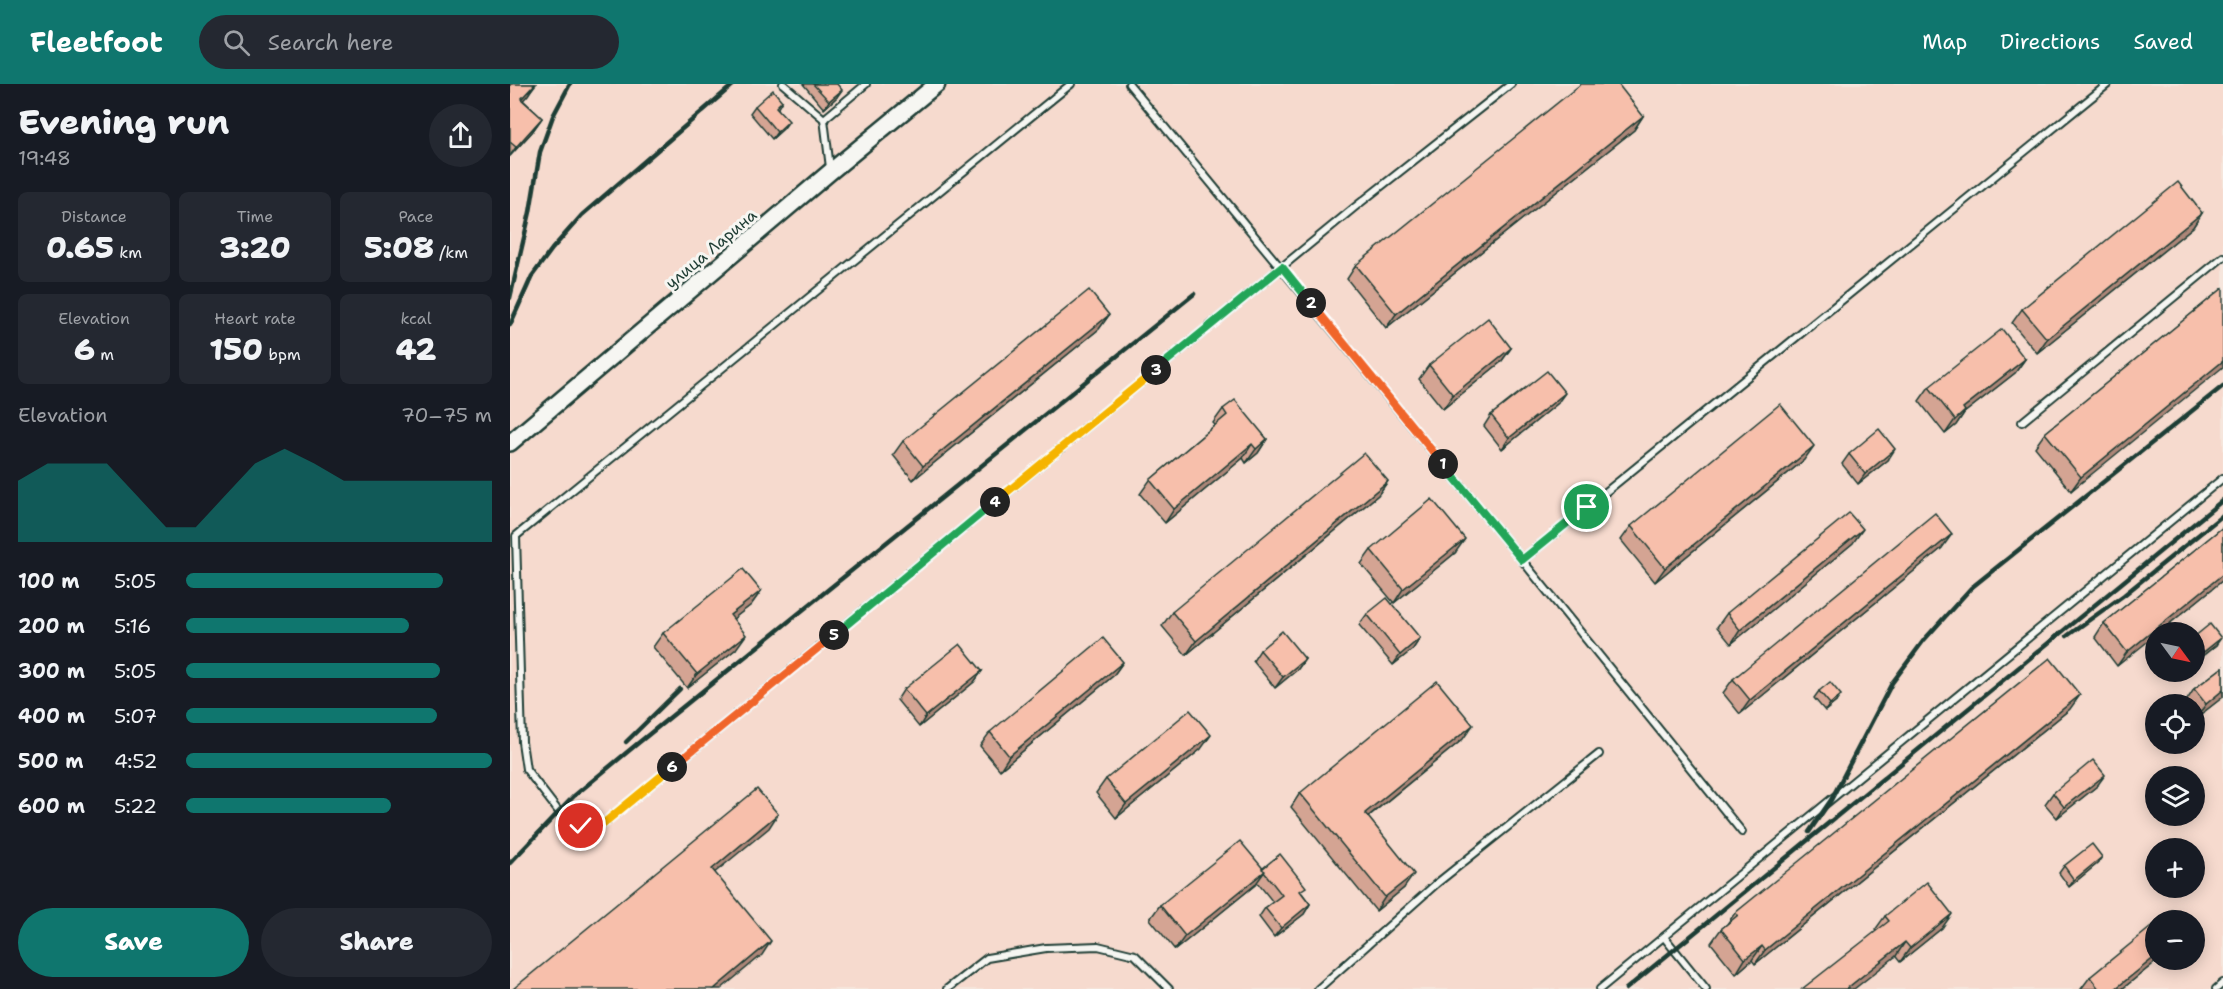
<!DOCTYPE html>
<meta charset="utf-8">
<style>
body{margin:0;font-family:"Shantell Sans",sans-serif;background:#242831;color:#f1f3f6;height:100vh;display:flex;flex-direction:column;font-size:22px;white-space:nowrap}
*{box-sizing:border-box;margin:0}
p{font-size:20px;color:#9ea1a6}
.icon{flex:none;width:33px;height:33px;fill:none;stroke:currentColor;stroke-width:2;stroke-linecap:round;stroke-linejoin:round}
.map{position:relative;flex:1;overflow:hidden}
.side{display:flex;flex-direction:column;background:#171b24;width:510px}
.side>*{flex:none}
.needle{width:39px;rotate:123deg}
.tools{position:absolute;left:1635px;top:538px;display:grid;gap:12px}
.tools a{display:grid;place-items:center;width:60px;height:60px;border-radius:50%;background:#171b24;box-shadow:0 3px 15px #0003;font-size:30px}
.pin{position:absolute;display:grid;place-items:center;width:51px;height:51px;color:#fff;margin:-26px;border:3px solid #fff;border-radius:50%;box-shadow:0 2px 6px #0007}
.km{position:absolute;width:30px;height:30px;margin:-15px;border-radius:50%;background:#222;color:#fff;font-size:16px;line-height:30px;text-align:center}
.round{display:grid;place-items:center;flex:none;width:63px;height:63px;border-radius:32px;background:#242831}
.overview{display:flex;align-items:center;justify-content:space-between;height:102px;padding:0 18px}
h1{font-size:33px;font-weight:800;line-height:45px}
.metrics{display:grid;grid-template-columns:repeat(3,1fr);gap:9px;height:102px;padding:6px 18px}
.metrics div{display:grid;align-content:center;border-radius:9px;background:#242831;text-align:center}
.metrics b{font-size:30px;font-weight:800}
.metrics small{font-size:16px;font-weight:400}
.metrics p{font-size:16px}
.chart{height:168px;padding:12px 18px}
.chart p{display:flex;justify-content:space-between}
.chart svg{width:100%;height:108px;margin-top:6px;fill:#0f766e;opacity:.7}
.primary-button{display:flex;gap:12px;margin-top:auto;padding:12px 18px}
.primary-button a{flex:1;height:69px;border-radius:36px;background:#0f766e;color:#fff;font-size:24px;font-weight:800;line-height:69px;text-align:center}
.primary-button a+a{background:#242831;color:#f1f3f6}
ul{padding:0 18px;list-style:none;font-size:20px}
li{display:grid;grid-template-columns:96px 72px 1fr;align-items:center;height:45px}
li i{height:15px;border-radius:8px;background:#0f766e}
header{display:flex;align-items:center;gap:36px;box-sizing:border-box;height:84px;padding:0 30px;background:#0f766e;color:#fff}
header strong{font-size:28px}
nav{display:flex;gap:33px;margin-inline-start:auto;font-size:21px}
.search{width:420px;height:54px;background:#242831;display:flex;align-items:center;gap:15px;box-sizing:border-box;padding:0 21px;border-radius:33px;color:#9ea1a6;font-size:22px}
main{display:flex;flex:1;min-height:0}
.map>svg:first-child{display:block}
.built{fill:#f6dace;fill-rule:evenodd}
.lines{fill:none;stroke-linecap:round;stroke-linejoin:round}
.service-casing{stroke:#1f3d34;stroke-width:10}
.tertiary-casing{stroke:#1f3d34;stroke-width:20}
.service{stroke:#f6f6f2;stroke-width:6}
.tertiary{stroke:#f6f6f2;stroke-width:15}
.rail{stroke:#1f3d34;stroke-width:4.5}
.wall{fill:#d4a493;stroke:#1f3d34;stroke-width:1.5}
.shaded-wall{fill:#ad8678;stroke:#1f3d34;stroke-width:1.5}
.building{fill:#f7bfab;stroke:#1f3d34;stroke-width:1.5}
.split-1-casing{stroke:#fff;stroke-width:12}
.split-2-casing{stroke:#fff;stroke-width:12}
.split-3-casing{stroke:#fff;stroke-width:12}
.split-4-casing{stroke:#fff;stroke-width:12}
.split-5-casing{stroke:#fff;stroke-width:12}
.split-6-casing{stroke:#fff;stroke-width:12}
.split-7-casing{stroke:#fff;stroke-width:12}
.split-1{stroke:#22a559;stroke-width:8}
.split-2{stroke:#f0652b;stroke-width:8}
.split-3{stroke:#22a559;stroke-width:8}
.split-4{stroke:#f5b400;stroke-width:8}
.split-5{stroke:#22a559;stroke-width:8}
.split-6{stroke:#f0652b;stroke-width:8}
.split-7{stroke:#f5b400;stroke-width:8}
.labels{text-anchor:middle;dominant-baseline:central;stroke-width:6;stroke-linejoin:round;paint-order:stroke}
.street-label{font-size:16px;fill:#1f3d34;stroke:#f6f6f2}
</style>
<header>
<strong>Fleetfoot</strong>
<div class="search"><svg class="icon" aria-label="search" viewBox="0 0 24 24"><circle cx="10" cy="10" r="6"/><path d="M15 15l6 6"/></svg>Search here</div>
<nav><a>Map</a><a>Directions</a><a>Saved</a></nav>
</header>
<main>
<section class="side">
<div class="overview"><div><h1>Evening run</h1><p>19:48</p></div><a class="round"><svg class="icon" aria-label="share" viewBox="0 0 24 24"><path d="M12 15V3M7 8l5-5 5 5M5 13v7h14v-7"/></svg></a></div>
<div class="metrics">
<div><p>Distance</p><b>0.65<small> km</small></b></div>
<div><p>Time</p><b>3:20</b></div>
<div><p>Pace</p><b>5:08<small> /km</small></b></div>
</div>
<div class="metrics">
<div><p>Elevation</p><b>6<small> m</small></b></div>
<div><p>Heart rate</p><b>150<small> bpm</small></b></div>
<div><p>kcal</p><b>42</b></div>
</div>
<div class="chart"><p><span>Elevation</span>70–75 m</p>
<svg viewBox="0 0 160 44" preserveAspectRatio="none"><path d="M0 44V19L10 12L20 12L30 12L40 25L50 38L60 38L70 25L80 12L90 6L100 12L110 19L120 19L130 19L140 19L150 19L160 19V44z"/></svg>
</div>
<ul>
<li><b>100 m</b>5:05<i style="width:84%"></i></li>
<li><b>200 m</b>5:16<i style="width:73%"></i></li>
<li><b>300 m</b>5:05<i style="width:83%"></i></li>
<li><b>400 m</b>5:07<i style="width:82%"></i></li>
<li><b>500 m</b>4:52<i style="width:100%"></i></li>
<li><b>600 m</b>5:22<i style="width:67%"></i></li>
</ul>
<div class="primary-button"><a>Save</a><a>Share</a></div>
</section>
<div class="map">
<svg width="1713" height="905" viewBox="0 0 1713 905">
<rect width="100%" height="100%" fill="#f6e6dd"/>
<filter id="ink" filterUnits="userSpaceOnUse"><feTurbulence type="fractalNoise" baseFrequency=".0167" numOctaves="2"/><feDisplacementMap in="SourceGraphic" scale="12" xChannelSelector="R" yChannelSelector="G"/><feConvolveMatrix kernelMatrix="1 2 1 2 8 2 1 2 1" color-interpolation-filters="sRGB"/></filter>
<g filter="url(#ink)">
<!-- built -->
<path class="built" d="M0,0H1713V905H0ZM1646,549H1684V588H1646ZM1646,621H1684V660H1646ZM1646,693H1684V732H1646ZM1646,765H1684V804H1646ZM1646,837H1684V876H1646Z"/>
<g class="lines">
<!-- service casing -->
<g class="service-casing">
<g id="service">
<path d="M273,0L314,35"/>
<path d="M561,0L6,452L12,658L16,685L49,728L71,742L94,739L845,123L1001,0"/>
<path d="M619,0L1012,476L1232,748"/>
<path d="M320,84L314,35L356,0"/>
<path d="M1512,338L1713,173"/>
<path d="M1012,476L1598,0"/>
<path d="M1154,853L1196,905"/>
<path d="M437,905L477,874L536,864L588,862L625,871L659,905"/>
<path d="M808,905L926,800L1089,670"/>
<path d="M1090,905L1713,394"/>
<path d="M1706,905L1713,899"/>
</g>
</g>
<!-- tertiary casing -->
<g class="tertiary-casing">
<path id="tertiary" d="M0,359L320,88L427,0"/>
</g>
<!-- service -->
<use href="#service" class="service"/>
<!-- tertiary -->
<use href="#tertiary" class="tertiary"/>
<!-- rail -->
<g class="rail">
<path d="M0,214L20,128L30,68L43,32L60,0"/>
<path d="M0,241L22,192L42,165L72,131L224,0"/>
<path d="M1557,552L1614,511L1713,431"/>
<path d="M116,658L170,605"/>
<path d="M1299,748L1321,716L1382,599L1414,556L1461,504L1713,302"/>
<path d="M0,779L64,712L127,660L684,210"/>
<path d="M1116,905L1713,416"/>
</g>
</g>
<!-- wall -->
<g class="wall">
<path d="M0,0H26L13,16L32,34L22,48L0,72Z"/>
<path d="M293,0H327V13L314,25Z"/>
<path d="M272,17L268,24L274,44L262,55L240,29L245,22Z"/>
<path d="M1133,32L1124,46L876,244L837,195L846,181Z"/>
<path d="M1692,129L1683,143L1527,269L1502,239L1512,225Z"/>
<path d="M1713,204L1561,407L1525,363L1535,349Z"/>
<path d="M599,231L589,245L403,396L383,371L393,357Z"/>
<path d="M1001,264L991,278L933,325L909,295L919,281Z"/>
<path d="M1515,275L1505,289L1454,329L1446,341L1435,350L1409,317L1419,303Z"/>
<path d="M1047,320L992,365L974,342L981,331Z"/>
<path d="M713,325L757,355L748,369L736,379L733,374L655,439L630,410L640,396L705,341L703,339Z"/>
<path d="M1339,370L1378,376L1348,400L1332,380Z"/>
<path d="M1294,376L1145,498L1111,456L1121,442Z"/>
<path d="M878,397L868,411L676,571L652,542L662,528Z"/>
<path d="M1713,443V496L1648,549H1646L1607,582L1585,553L1594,539Z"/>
<path d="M1343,459L1221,560L1207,543L1217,529Z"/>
<path d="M1432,464L1230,630L1213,609L1223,595Z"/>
<path d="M861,466L945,469L884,519L851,480Z"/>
<path d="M251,507L241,521L223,535L226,565L177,604L143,563L153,549Z"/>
<path d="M857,530L910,554L903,565L883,581L849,541Z"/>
<path d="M1684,553L1706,561L1686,577L1684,576Z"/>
<path d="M750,566L795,575L788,585L765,604L743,577Z"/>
<path d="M613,578L603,592L490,686L470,662L480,648Z"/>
<path d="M1713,583V613L1686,634L1684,632V621H1676L1675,619L1684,605Z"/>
<path d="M472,587L464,598L409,643L387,616L394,605Z"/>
<path d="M1309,607L1326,618L1315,627L1304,614Z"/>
<path d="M1560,625L1245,880L1242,876L1226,890L1201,859L1211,845L1217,840L1225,829Z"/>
<path d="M953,655L858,733L894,804L866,827L781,723L790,709Z"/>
<path d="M691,665L606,734L586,709L596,695Z"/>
<path d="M1587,702L1547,734L1535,720L1543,709Z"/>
<path d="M1587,780L1559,803L1549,789L1554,782Z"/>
<path d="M752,785L792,809L800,820L794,830L764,853L749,833L755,824L763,818L747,798L745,801L665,866L640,835L650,821Z"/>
<path d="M1375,832L1432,844L1390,878L1365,846Z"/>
<path d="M1646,876H1648L1612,905H1571L1580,893Z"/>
</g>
<!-- shaded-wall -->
<g class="shaded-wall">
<path d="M25,0L18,11L1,29L11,15Z"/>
<path d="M332,6L327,13L314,25L319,17Z"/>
<path d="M1133,32L1124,46L876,244L886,230Z"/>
<path d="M32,34L22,48L0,72L6,63Z"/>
<path d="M279,37L274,44L262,55L267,48Z"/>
<path d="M1692,129L1683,143L1527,269L1537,255Z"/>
<path d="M599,231L589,245L403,396L413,382Z"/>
<path d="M1001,264L991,278L933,325L943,311Z"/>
<path d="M1515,275L1505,289L1454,329L1446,341L1435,350L1453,324Z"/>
<path d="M1713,277V283L1561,407L1571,393Z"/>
<path d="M1055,309L1047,320L992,365L999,354Z"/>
<path d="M757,355L748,369L736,379L746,365Z"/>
<path d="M742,360L733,374L655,439L664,425Z"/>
<path d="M1304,362L1294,376L1145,498L1155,484Z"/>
<path d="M1385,365L1378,376L1348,400L1355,390Z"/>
<path d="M878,397L868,411L676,571L686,557Z"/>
<path d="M1353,445L1343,459L1221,560L1230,546Z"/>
<path d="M1442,450L1432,464L1230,630L1240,616Z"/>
<path d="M955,455L945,469L884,519L893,505Z"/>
<path d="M1713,490V496L1648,549H1646V551L1607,582L1617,568Z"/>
<path d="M251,507L241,521L210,545L220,531Z"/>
<path d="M236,551L226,565L177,604L187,590Z"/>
<path d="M910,554L903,565L883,581L890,571Z"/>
<path d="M1711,554L1706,561L1686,577L1691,570Z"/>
<path d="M795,575L788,585L765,604L773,593Z"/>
<path d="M613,578L603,592L490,686L499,672Z"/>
<path d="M472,587L464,598L409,643L416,632Z"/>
<path d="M1713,606V613L1686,634L1696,620Z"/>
<path d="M1331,611L1326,618L1315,627L1320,620Z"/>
<path d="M1570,611L1560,625L1245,880L1255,866Z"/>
<path d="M963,641L953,655L845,743L855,729Z"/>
<path d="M701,651L691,665L606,734L616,720Z"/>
<path d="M1595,691L1587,702L1547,734L1554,723Z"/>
<path d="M268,730L259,744L192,799L202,785Z"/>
<path d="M1592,773L1587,780L1559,803L1564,796Z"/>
<path d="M755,787L745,801L665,866L675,852Z"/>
<path d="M904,790L894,804L866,827L875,813Z"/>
<path d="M800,820L794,830L764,853L771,844Z"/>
<path d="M1442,830L1432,844L1390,878L1400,864Z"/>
<path d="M261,857L252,871L211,905H204Z"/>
<path d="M1395,858L1386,872L1344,905H1336Z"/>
<path d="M1252,862L1242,876L1226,890L1235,875Z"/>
<path d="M1646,872V876H1648L1612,905H1605Z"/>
</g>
<!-- building -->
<g class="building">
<path d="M0,0H25L11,15L32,34L6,63L0,58Z"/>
<path d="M303,0H327L332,6L319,17Z"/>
<path d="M1071,0H1108L1133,32L886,230L846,181Z"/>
<path d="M263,6L272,17L266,23L279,37L267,48L245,22Z"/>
<path d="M1668,98L1692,129L1537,255L1512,225Z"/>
<path d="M1713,204V277L1571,393L1535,349Z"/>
<path d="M579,206L599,231L413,382L393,357Z"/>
<path d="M978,234L1001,264L943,311L919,281Z"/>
<path d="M1492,245L1515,275L1453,324L1455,327L1445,336L1419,303Z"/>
<path d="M1037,287L1055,309L999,354L981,331Z"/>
<path d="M725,316L757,355L746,365L742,360L664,425L640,396L717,331L713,325Z"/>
<path d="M1270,320L1304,362L1155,484L1121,442Z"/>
<path d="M1369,345L1385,365L1355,390L1339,370Z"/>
<path d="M854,369L878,397L686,557L662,528Z"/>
<path d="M922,415L955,455L893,505L861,466Z"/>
<path d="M1339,429L1353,445L1230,546L1217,529Z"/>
<path d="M1425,429L1442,450L1240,616L1223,595Z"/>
<path d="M1713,443V490L1617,568L1594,539Z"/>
<path d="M233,485L251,507L220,531L236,551L187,590L153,549Z"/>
<path d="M877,514L910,554L890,571L857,530Z"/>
<path d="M1700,540L1711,554L1691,570L1684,562V553Z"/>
<path d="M772,547L795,575L773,593L750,566Z"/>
<path d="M593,554L613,578L499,672L480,648Z"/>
<path d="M450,560L472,587L416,632L394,605Z"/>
<path d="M1540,574L1570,611L1255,866L1252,862L1235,875L1211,845L1228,831L1225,829Z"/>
<path d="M1713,583V606L1696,620L1684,605Z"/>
<path d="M927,597L963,641L855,729L904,790L875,813L790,709Z"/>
<path d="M1320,598L1331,611L1320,620L1309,607Z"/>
<path d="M680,626L701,651L616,720L596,695Z"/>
<path d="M1583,676L1595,691L1554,723L1543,709Z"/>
<path d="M247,705L268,730L202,785L261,857L204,905H3Z"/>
<path d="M730,757L755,787L675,852L650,821Z"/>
<path d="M1582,760L1592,773L1564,796L1554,782Z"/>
<path d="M770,770L796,803L790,807L800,820L771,844L755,824L772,811L754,788L755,787L752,785Z"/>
<path d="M1417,798L1442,830L1400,864L1395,858L1336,905H1292L1379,837L1375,832Z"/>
<path d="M1662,826L1671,837H1648Z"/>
<path d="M1646,839V872L1605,905H1589L1580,893Z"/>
</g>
</g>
<g class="lines" filter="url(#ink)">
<!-- split-1 casing -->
<g class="split-1-casing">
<path id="split-1" d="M933,380L1012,476L1077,423"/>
</g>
<!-- split-2 casing -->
<g class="split-2-casing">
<path id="split-2" d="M801,219L933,380"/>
</g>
<!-- split-3 casing -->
<g class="split-3-casing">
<path id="split-3" d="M646,286L772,183L801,219"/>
</g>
<!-- split-4 casing -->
<g class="split-4-casing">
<path id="split-4" d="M485,418L646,286"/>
</g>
<!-- split-5 casing -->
<g class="split-5-casing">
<path id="split-5" d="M324,551L485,418"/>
</g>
<!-- split-6 casing -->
<g class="split-6-casing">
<path id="split-6" d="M162,683L324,551"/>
</g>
<!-- split-7 casing -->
<g class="split-7-casing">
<path id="split-7" d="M71,742L94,739L162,683"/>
</g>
<!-- split-1 -->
<use href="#split-1" class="split-1"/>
<!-- split-2 -->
<use href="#split-2" class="split-2"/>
<!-- split-3 -->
<use href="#split-3" class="split-3"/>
<!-- split-4 -->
<use href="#split-4" class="split-4"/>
<!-- split-5 -->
<use href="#split-5" class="split-5"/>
<!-- split-6 -->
<use href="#split-6" class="split-6"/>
<!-- split-7 -->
<use href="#split-7" class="split-7"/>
</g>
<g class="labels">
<!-- street labels -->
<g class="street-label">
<text transform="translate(201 165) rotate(-40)">улица Ларина</text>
</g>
</g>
</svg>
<div class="tools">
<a><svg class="needle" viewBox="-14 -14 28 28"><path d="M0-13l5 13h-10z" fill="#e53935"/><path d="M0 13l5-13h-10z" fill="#9ea1a6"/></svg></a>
<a><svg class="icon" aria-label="locate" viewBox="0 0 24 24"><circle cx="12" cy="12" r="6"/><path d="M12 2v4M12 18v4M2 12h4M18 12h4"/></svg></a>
<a><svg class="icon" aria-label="layers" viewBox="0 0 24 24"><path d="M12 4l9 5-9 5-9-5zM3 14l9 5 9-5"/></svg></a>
<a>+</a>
<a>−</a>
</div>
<div class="pin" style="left:1077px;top:423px;background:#1e9e55"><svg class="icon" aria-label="arrive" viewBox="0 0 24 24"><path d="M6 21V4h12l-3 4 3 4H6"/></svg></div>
<div class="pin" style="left:71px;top:742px;background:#d93025"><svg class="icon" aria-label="check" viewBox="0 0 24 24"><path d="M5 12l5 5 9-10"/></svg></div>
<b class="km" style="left:933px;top:380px">1</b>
<b class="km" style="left:801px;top:219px">2</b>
<b class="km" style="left:646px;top:286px">3</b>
<b class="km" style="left:485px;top:418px">4</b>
<b class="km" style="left:324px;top:551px">5</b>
<b class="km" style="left:162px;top:683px">6</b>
</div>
</main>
